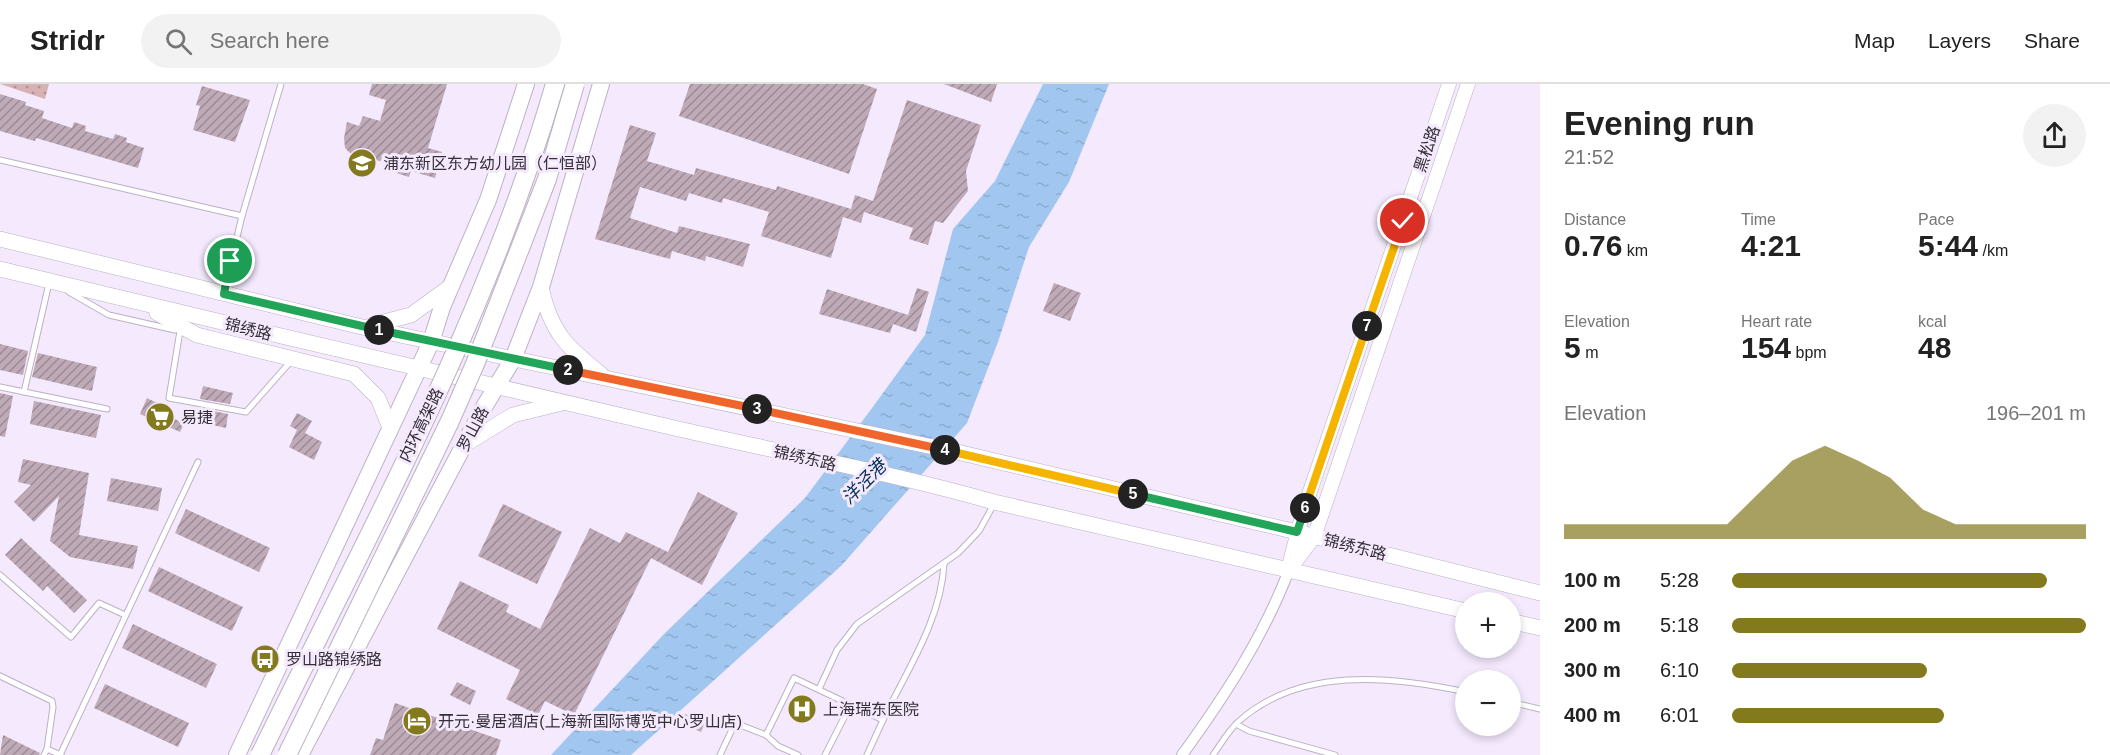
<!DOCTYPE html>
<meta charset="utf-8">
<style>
body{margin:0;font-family:Helvetica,"Noto Sans SC",sans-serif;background:#f2f2f2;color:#222;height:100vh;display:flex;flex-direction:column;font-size:22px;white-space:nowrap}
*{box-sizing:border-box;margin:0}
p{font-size:20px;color:#767676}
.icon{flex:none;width:33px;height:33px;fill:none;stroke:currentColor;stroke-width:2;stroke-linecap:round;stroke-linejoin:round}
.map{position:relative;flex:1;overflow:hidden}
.side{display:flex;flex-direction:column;background:#fff;width:570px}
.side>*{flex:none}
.controls{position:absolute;left:1455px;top:508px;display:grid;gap:12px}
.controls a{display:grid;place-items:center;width:66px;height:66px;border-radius:50%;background:#fff;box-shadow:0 3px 9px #0003;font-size:30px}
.pin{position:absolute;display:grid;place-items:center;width:51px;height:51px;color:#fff;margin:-26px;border:3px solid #fff;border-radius:50%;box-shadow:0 2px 6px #0007}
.km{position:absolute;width:30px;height:30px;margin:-15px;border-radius:50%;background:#222;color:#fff;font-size:16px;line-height:30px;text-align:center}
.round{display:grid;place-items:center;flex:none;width:63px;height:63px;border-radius:32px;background:#f2f2f2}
.summary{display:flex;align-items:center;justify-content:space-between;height:102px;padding:0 24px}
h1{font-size:33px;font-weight:700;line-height:45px}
.figures{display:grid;grid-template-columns:repeat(3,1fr);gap:9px;height:102px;padding:6px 24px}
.figures div{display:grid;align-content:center}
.figures b{font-size:30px;font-weight:700}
.figures small{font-size:16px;font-weight:400}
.figures p{font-size:16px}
.chart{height:168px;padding:12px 24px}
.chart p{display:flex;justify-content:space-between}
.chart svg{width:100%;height:108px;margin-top:6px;fill:#83791d;opacity:.7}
ul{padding:0 24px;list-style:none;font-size:20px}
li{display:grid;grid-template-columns:96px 72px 1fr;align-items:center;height:45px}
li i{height:15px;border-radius:8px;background:#83791d}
header{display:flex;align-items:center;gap:36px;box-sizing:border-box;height:84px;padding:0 30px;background:#fff;border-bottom:2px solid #e0e0e0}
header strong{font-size:28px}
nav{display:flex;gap:33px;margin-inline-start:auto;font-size:21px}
.search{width:420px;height:54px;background:#f2f2f2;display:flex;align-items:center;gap:15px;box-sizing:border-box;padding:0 21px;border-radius:33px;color:#767676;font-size:22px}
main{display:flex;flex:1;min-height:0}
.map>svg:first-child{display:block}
.garden{fill:url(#garden-dots)}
.water{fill:url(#water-ripples)}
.building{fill:url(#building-hatch)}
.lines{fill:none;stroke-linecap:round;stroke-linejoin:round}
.service-casing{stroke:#bcb1c4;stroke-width:7}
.minor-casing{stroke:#bcb1c4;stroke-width:12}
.tertiary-casing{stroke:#bcb1c4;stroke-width:15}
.secondary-casing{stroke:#bcb1c4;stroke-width:16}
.primary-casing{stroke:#bcb1c4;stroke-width:18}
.service{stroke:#fff;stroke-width:5}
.minor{stroke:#fff;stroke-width:10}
.tertiary{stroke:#fff;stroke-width:14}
.secondary{stroke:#fff;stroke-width:15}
.primary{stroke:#fff;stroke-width:16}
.trunk-bridge-casing{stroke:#bcb1c4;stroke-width:20;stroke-linecap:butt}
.trunk-bridge{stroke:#fff;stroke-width:18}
.split-1-casing{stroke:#fff;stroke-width:12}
.split-2-casing{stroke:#fff;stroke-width:12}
.split-3-casing{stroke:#fff;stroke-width:12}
.split-4-casing{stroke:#fff;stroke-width:12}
.split-5-casing{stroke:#fff;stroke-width:12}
.split-6-casing{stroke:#fff;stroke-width:12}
.split-7-casing{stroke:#fff;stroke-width:12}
.split-8-casing{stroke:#fff;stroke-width:12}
.split-1{stroke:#22a559;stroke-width:8}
.split-2{stroke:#22a559;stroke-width:8}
.split-3{stroke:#f0652b;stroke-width:8}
.split-4{stroke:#f0652b;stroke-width:8}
.split-5{stroke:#f5b400;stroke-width:8}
.split-6{stroke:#22a559;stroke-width:8}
.split-7{stroke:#f5b400;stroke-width:8}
.split-8{stroke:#f5b400;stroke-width:8}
.labels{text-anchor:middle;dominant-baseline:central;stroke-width:6;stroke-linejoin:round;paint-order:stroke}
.street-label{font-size:16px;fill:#353038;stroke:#f4e9fd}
.poi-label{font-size:16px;fill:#353038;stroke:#f4e9fd;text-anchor:start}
.water-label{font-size:18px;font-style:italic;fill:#063056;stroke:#f4e9fd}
</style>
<header>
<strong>Stridr</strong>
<div class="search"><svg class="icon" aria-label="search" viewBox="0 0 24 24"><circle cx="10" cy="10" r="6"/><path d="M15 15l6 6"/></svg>Search here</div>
<nav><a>Map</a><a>Layers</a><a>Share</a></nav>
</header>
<main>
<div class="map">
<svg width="1540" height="671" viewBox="0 0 1540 671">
<defs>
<pattern id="garden-dots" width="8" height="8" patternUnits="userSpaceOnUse" patternTransform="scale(1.5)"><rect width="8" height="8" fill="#d7b1b4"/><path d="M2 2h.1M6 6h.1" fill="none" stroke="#af9093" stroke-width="1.8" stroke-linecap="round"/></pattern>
<pattern id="water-ripples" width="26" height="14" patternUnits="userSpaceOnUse" patternTransform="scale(1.5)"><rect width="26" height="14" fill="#a1c7f0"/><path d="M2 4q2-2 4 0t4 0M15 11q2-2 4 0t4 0" fill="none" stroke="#8babcf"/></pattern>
<pattern id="building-hatch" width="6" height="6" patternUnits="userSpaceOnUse" patternTransform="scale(1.5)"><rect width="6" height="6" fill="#bfaab7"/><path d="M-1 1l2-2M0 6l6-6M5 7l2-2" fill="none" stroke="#9c8b96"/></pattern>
</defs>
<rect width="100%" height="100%" fill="#f4e9fd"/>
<!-- garden -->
<path class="garden" d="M0,0H49L45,15Z"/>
<!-- water -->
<path class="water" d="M1043,0H1109L1069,98L1029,163L998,258L967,339L842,481L631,671H551L664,550L805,414L875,320L925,251L953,145L995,97Z"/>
<!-- building -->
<g class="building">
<path d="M372,0H447L428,64L442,68L435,94L411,87L409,93L387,86L389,79L352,71L345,64L344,54L347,38L359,42L363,32L380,37L386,16L369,11Z"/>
<path d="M690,0H863L877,5L849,90L679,32Z"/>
<path d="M944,0H997L991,18Z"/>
<path d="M202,2L250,16L235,58L193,46L200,22L196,21Z"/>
<path d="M0,10L26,18L25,21L44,27L42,34L72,44L74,38L86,42L85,47L113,55L115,50L127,54L126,58L144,64L138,84L36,54L35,57L0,47Z"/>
<path d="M907,16L981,41L966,87L968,107L943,139L935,137L928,161L909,155L913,144L864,128L861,139L843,133L831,174L761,152L769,128L723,114L722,119L689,109L686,117L640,103L630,134L677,149L679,142L750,160L743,183L706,172L705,177L672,167L670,175L595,155L630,41L656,49L647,77L694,91L696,84L776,106L777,102L851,125L855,111L873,117Z"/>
<path d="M1054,199L1081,209L1070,237L1043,227Z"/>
<path d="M917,204L929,208L916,248L893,240L890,249L819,230L827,205L908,231Z"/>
<path d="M0,260L28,267L23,291L0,286Z"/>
<path d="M38,269L97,283L92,307L32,293Z"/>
<path d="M203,302L233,309L230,320L200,315Z"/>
<path d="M0,309L13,312L5,353L0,352Z"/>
<path d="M147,314L159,320L157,325L184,340L180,348L140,330Z"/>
<path d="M34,317L101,331L96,354L30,340Z"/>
<path d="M198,324L228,330L226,344L195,337Z"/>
<path d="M297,329L312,337L305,349L322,358L314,376L289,363L297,346L290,342Z"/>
<path d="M23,375L89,389L79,451L138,462L133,485L70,473L50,457L59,412L34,438L14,418L31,401L18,398Z"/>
<path d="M111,394L162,404L158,427L107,417Z"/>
<path d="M698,408L738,429L702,501L651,474L574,631L545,617L538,631L506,615L520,586L437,545L460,497L509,521L506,528L540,545L590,444L620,459L626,448L668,468Z"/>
<path d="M503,420L562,448L537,500L478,472Z"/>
<path d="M186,425L270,464L259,488L175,449Z"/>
<path d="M21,454L87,516L74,529L47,502L43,507L5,471Z"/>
<path d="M159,483L243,523L232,547L148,507Z"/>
<path d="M133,540L217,580L206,604L122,564Z"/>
<path d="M457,598L476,607L470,621L450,611Z"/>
<path d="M105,600L189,639L178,663L94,624Z"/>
<path d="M395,619L501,656L496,671H370L376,654L383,656Z"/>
<path d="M685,630L705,639L701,648L680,639Z"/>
<path d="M3,651L40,669L39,671H0Z"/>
</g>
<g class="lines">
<!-- service casing -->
<g class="service-casing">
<g id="service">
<path d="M0,76L242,132L281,0"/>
<path d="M69,208L109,231L175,246"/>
<path d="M224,208L242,132"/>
<path d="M180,247L169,314L246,328L291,277"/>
<path d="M0,303L107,325"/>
<path d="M24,308L49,199"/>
<path d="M0,491L71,553L99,519L125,531"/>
<path d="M0,592L52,617L53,623L47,665"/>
<path d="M819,605L837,566L857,540L958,469L979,447L994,420"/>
<path d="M1510,618L1540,625"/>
<path d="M1236,640L1249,647L1335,671"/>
<path d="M44,671L47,665L61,671"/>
<path d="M60,671L198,378"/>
<path d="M720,671L735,639L766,651"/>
<path d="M798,671L778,662L766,651L794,594L883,636C907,586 941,536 944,480"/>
<path d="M825,671L851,620"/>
<path d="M867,671L883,636"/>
<path d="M1213,671C1221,660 1228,647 1238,638C1300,582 1391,592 1466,608"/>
</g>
</g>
<!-- minor casing -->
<g class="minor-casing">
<path id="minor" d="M1182,671C1224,613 1263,554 1289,486"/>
</g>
<!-- tertiary casing -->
<g class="tertiary-casing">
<g id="tertiary">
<path d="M1289,482L1303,428L1449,0"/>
<path d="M1289,486L1314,453L1468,0"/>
</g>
</g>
<!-- secondary casing -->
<g class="secondary-casing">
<g id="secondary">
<path d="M0,155L362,243L957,368L1297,448L1540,509"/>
<path d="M0,185C223,239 446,291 670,343C778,368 888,388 994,418L1466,527"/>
<path d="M541,203C551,249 567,263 602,291"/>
<path d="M157,229L197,251L354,290L378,314L390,344"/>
<path d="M372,241L411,231L451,202"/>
<path d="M464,361L513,331L562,319"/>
<path d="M1510,537L1540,544"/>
</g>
</g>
<!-- primary casing -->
<g class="primary-casing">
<g id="primary">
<path d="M237,671L431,258L442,223L488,116L526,0"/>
<path d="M300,671L484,323L513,275L541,203L601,0"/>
</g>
</g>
<!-- service -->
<use href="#service" class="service"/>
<!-- minor -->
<use href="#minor" class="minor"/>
<!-- tertiary -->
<use href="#tertiary" class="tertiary"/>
<!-- secondary -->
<use href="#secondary" class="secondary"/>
<!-- primary -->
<use href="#primary" class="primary"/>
<!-- trunk-bridge casing -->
<g class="trunk-bridge-casing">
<g id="trunk-bridge">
<path d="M260,671C367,452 487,235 555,0"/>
<path d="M287,671L450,337L475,280L547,95L575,0"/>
</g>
</g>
<!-- trunk-bridge -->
<use href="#trunk-bridge" class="trunk-bridge"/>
</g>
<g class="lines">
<!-- split-1 casing -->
<g class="split-1-casing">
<path id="split-1" d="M230,177L224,210L379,246"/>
</g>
<!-- split-2 casing -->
<g class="split-2-casing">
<path id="split-2" d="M379,246L568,286"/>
</g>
<!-- split-3 casing -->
<g class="split-3-casing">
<path id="split-3" d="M568,286L757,325"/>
</g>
<!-- split-4 casing -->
<g class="split-4-casing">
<path id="split-4" d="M757,325L945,366"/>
</g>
<!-- split-5 casing -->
<g class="split-5-casing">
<path id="split-5" d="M945,366L1133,410"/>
</g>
<!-- split-6 casing -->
<g class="split-6-casing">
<path id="split-6" d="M1133,410L1297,448L1305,424"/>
</g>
<!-- split-7 casing -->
<g class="split-7-casing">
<path id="split-7" d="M1305,424L1367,242"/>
</g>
<!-- split-8 casing -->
<g class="split-8-casing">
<path id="split-8" d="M1367,242L1403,137"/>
</g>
<!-- split-1 -->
<use href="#split-1" class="split-1"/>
<!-- split-2 -->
<use href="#split-2" class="split-2"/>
<!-- split-3 -->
<use href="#split-3" class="split-3"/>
<!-- split-4 -->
<use href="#split-4" class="split-4"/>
<!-- split-5 -->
<use href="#split-5" class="split-5"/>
<!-- split-6 -->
<use href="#split-6" class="split-6"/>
<!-- split-7 -->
<use href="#split-7" class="split-7"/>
<!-- split-8 -->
<use href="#split-8" class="split-8"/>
</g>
<!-- icons -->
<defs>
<g id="school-disc" transform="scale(1.5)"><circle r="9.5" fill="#83791d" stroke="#f4e9fd"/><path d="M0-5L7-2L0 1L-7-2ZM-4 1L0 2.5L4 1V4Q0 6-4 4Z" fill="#fff"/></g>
<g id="supermarket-disc" transform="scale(1.5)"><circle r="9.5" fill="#83791d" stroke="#f4e9fd"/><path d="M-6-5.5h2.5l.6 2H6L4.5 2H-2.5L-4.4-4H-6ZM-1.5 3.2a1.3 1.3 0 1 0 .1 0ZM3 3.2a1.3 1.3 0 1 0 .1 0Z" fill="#fff"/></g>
<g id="bus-disc" transform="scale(1.5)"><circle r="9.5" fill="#83791d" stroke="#f4e9fd"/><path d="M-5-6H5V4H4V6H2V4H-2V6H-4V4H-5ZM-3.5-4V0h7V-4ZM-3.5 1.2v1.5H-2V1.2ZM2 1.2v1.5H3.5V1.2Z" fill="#fff"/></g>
<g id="hospital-disc" transform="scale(1.5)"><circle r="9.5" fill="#83791d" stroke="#f4e9fd"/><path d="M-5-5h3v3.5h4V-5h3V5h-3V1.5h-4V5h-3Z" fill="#fff"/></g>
<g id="hotel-disc" transform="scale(1.5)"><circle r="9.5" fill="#83791d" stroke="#f4e9fd"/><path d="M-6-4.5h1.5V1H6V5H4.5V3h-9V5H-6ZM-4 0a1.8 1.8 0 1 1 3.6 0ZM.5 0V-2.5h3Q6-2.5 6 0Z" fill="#fff"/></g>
</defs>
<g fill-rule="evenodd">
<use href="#school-disc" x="362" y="79"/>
<use href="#supermarket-disc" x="160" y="333"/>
<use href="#bus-disc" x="265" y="575"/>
<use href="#hospital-disc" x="802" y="625"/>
<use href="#hotel-disc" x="417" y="637"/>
</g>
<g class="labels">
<!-- street labels -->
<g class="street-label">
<text transform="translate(1427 65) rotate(-71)">黑松路</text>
<text transform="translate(248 245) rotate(14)">锦绣路</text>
<text transform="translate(421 341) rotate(-64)">内环高架路</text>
<text transform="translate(473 345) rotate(-62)">罗山路</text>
<text transform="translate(805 374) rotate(13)">锦绣东路</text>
<text transform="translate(1355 463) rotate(14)">锦绣东路</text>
</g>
<!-- poi labels -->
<g class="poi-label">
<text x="383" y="79">浦东新区东方幼儿园（仁恒部）</text>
<text x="181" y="333">易捷</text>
<text x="286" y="575">罗山路锦绣路</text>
<text x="823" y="625">上海瑞东医院</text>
<text x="438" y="637">开元·曼居酒店(上海新国际博览中心罗山店)</text>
</g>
<!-- water labels -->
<g class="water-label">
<text transform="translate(864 398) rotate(-45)">洋泾港</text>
</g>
</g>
</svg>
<div class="controls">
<a>+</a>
<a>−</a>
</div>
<div class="pin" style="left:230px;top:177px;background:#1e9e55"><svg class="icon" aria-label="arrive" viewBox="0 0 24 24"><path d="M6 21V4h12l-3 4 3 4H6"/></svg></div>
<div class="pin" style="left:1403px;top:137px;background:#d93025"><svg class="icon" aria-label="check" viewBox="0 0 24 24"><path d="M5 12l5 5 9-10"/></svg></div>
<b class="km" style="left:379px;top:246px">1</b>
<b class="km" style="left:568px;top:286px">2</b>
<b class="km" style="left:757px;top:325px">3</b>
<b class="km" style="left:945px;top:366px">4</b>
<b class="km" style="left:1133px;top:410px">5</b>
<b class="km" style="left:1305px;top:424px">6</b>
<b class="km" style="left:1367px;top:242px">7</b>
</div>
<section class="side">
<div class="summary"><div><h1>Evening run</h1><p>21:52</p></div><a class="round"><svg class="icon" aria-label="share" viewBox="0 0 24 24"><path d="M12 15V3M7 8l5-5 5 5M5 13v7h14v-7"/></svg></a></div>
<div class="figures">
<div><p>Distance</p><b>0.76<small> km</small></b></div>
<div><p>Time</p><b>4:21</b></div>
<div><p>Pace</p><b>5:44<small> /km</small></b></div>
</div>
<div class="figures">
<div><p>Elevation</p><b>5<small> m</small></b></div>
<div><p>Heart rate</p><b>154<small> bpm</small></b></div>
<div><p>kcal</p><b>48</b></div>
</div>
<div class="chart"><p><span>Elevation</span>196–201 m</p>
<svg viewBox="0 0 160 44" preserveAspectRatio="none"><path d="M0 44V38L10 38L20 38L30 38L40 38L50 38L60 25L70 12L80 6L90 12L100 19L110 32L120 38L130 38L140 38L150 38L160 38V44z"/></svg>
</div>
<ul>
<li><b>100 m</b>5:28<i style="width:89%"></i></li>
<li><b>200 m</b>5:18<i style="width:100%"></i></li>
<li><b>300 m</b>6:10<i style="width:55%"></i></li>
<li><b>400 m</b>6:01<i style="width:60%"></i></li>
</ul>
</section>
</main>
